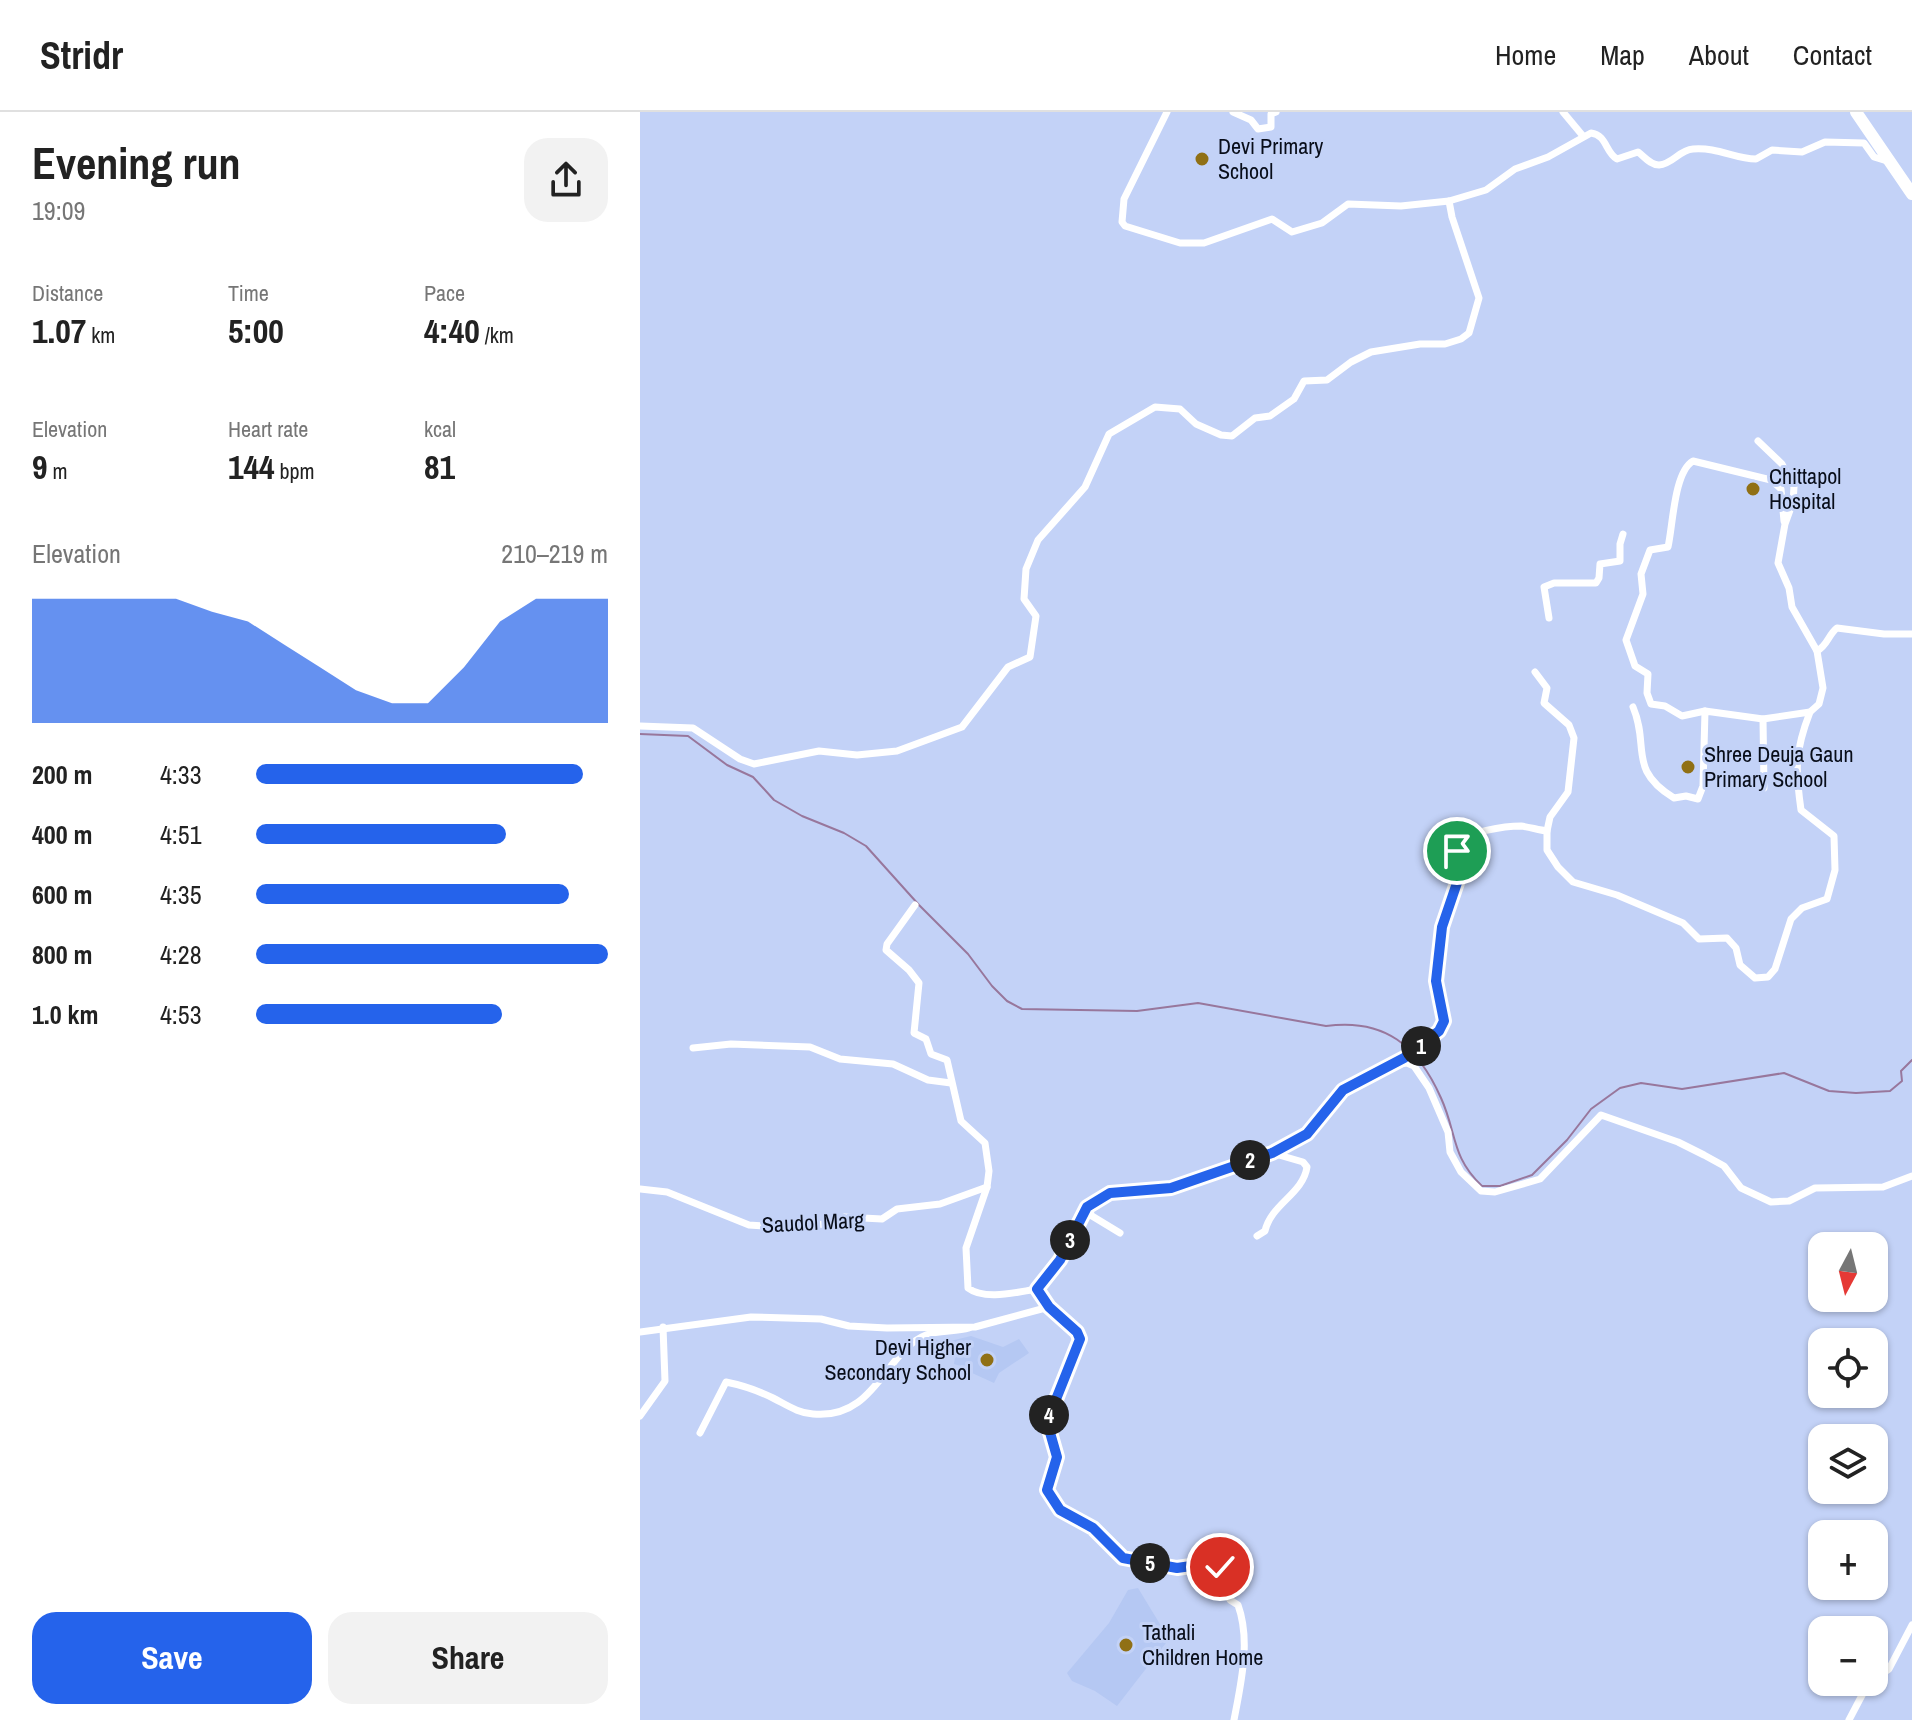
<!DOCTYPE html>
<meta charset="utf-8">
<style>
body{margin:0;font-family:"Archivo Narrow",sans-serif;background:#f2f2f2;color:#222;height:100vh;display:flex;flex-direction:column;font-size:30px;white-space:nowrap}
*{box-sizing:border-box;margin:0}
p{font-size:26px;color:#767676}
.icon{flex:none;width:44px;height:44px;fill:none;stroke:currentColor;stroke-width:2;stroke-linecap:round;stroke-linejoin:round}
.map{position:relative;flex:1;overflow:hidden}
.details{display:flex;flex-direction:column;background:#fff;width:640px}
.details>*{flex:none}
.needle{width:52px;rotate:187deg}
.controls{position:absolute;left:1168px;top:1120px;display:grid;gap:16px}
.controls a{display:grid;place-items:center;width:80px;height:80px;border-radius:16px;background:#fff;box-shadow:0 2px 6px #0004;font-size:40px}
.pin{position:absolute;display:grid;place-items:center;width:68px;height:68px;color:#fff;margin:-34px;border:4px solid #fff;border-radius:50%;box-shadow:0 2px 8px #0007}
.km{position:absolute;width:40px;height:40px;margin:-20px;border-radius:50%;background:#222;color:#fff;font-size:22px;line-height:40px;text-align:center}
.round{display:grid;place-items:center;flex:none;width:84px;height:84px;border-radius:24px;background:#f2f2f2}
.head{display:flex;align-items:center;justify-content:space-between;height:136px;padding:0 32px}
h1{font-size:44px;font-weight:800;line-height:60px}
.figures{display:grid;grid-template-columns:repeat(3,1fr);gap:12px;height:136px;padding:8px 32px}
.figures div{display:grid;align-content:center}
.figures b{font-size:34px;font-weight:800}
.figures small{font-size:22px;font-weight:400}
.figures p{font-size:22px}
.chart{height:224px;padding:16px 32px}
.chart p{display:flex;justify-content:space-between}
.chart svg{width:100%;height:144px;margin-top:8px;fill:#2563eb;opacity:.7}
.primary-button{display:flex;gap:16px;margin-top:auto;padding:16px 32px}
.primary-button a{flex:1;height:92px;border-radius:24px;background:#2563eb;color:#fff;font-size:32px;font-weight:800;line-height:92px;text-align:center}
.primary-button a+a{background:#f2f2f2;color:#222}
ul{padding:0 32px;list-style:none;font-size:26px}
li{display:grid;grid-template-columns:128px 96px 1fr;align-items:center;height:60px}
li i{height:20px;border-radius:10px;background:#2563eb}
header{display:flex;align-items:center;gap:48px;box-sizing:border-box;height:112px;padding:0 40px;background:#fff;border-bottom:2px solid #e0e0e0}
header strong{font-size:38px}
nav{display:flex;gap:44px;margin-inline-start:auto;font-size:28px}
main{display:flex;flex:1;min-height:0}
.map>svg:first-child{display:block}
.built{fill:#b5c8f3}
.lines{fill:none;stroke-linecap:round;stroke-linejoin:round}
.stream{stroke:#98779c;stroke-width:2}
.minor{stroke:#fff;stroke-width:7}
.trunk{stroke:#fff;stroke-width:12}
.route-casing{stroke:#fff;stroke-width:16}
.route{stroke:#2563eb;stroke-width:10}
.poi-dot{fill:#907015;stroke:#c3d2f7;stroke-width:3}
.labels{text-anchor:middle;dominant-baseline:central;stroke-width:6;stroke-linejoin:round;paint-order:stroke}
.poi-label{font-size:22px;fill:#080d19;stroke:#c3d2f7;text-anchor:start}
.street-label{font-size:22px;fill:#080d19;stroke:#c3d2f7}
</style>
<header>
<strong>Stridr</strong>
<nav><a>Home</a><a>Map</a><a>About</a><a>Contact</a></nav>
</header>
<main>
<section class="details">
<div class="head"><div><h1>Evening run</h1><p>19:09</p></div><a class="round"><svg class="icon" aria-label="share" viewBox="0 0 24 24"><path d="M12 15V3M7 8l5-5 5 5M5 13v7h14v-7"/></svg></a></div>
<div class="figures">
<div><p>Distance</p><b>1.07<small> km</small></b></div>
<div><p>Time</p><b>5:00</b></div>
<div><p>Pace</p><b>4:40<small> /km</small></b></div>
</div>
<div class="figures">
<div><p>Elevation</p><b>9<small> m</small></b></div>
<div><p>Heart rate</p><b>144<small> bpm</small></b></div>
<div><p>kcal</p><b>81</b></div>
</div>
<div class="chart"><p><span>Elevation</span>210–219 m</p>
<svg viewBox="0 0 160 44" preserveAspectRatio="none"><path d="M0 44V6L10 6L20 6L30 6L40 6L50 10L60 13L70 20L80 27L90 34L100 38L110 38L120 27L130 13L140 6L150 6L160 6V44z"/></svg>
</div>
<ul>
<li><b>200 m</b>4:33<i style="width:93%"></i></li>
<li><b>400 m</b>4:51<i style="width:71%"></i></li>
<li><b>600 m</b>4:35<i style="width:89%"></i></li>
<li><b>800 m</b>4:28<i style="width:100%"></i></li>
<li><b>1.0 km</b>4:53<i style="width:70%"></i></li>
</ul>
<div class="primary-button"><a>Save</a><a>Share</a></div>
</section>
<div class="map">
<svg width="1272" height="1608" viewBox="0 0 1272 1608">
<rect width="100%" height="100%" fill="#c3d2f7"/>
<!-- built -->
<g class="built">
<path d="M331,1224L363,1235L379,1227L389,1241L359,1261L354,1271L332,1261L333,1258L314,1252L315,1245L289,1239L294,1227L306,1230Z"/>
<path d="M498,1476L529,1527L477,1594L455,1579L432,1569L427,1561L469,1511L488,1478Z"/>
</g>
<g class="lines">
<!-- stream -->
<path class="stream" d="M0,622L48,624L87,653L113,665L134,688L162,704L204,721L226,734L279,793L328,842L352,874L367,889L382,897L497,899L558,891L686,914C745,906 778,934 801,986C817,1021 811,1045 842,1074H860L892,1063L927,1028L951,997L980,976L1001,971L1042,977L1144,961L1189,979L1216,981L1250,979L1262,969L1261,959L1272,948"/>
<!-- minor -->
<g class="minor">
<path d="M527,0L484,87L482,110L485,114L540,131H564L632,107L652,120L682,111L708,92L761,94L809,89L846,78L875,57L908,45L951,21C967,23 965,40 977,47L998,40C1004,44 1010,53 1019,53C1033,52 1039,38 1053,37C1078,35 1095,47 1116,47L1132,38L1162,40L1185,30L1224,31L1234,45L1247,49"/>
<path d="M593,0L611,8L618,17L631,15V2L636,0"/>
<path d="M923,0L943,24"/>
<path d="M909,506L904,475L914,471H956L959,466L960,452L980,449V432L983,422"/>
<path d="M1177,539C1188,533 1188,523 1197,516L1244,522H1272"/>
<path d="M895,560L907,576L904,591L929,613L934,626L928,680L910,705L907,719V738L918,755L933,770L977,783L1043,811L1059,827L1087,826L1096,836L1100,853L1115,866L1128,865L1135,857L1151,807L1162,796L1187,787L1195,758L1194,724L1161,698C1155,656 1155,639 1170,600"/>
<path d="M993,595C1010,635 987,657 1034,686L1046,684L1058,687L1063,674L1065,599L1123,607L1170,600L1179,592L1183,576L1177,539L1152,495L1149,476L1138,451L1145,412L1153,390L1154,375L1142,352L1118,329"/>
<path d="M1065,599L1042,604L1025,594L1011,592L1007,581L1008,562L995,554L986,528L1003,482L1001,462L1010,438L1028,435C1033,413 1034,360 1053,349L1131,368L1141,377L1144,409"/>
<path d="M1123,607L1124,676"/>
<path d="M0,614L53,616L100,647L114,652L179,639L217,643L257,639L322,615L368,555L390,545L396,504L384,487L386,457L398,428L445,375L469,322L515,295L540,297L556,312L581,323L592,324L615,306L630,304L654,287L664,269L687,268L711,250L731,240L780,232H805L821,227L829,221L839,186L812,105L809,89"/>
<path d="M275,793L247,832L246,838L269,858L279,871L274,921L286,927L291,942L307,948L321,1009L345,1031L349,1059L347,1075L326,1136L328,1176C345,1189 377,1180 397,1177"/>
<path d="M53,936L91,932L170,935L200,947L253,952L288,968L311,971"/>
<path d="M758,952L767,951L774,954L789,976L808,1020L810,1040L821,1060L841,1079L855,1080L900,1067L961,1003L1038,1030L1064,1043L1084,1054L1101,1076L1131,1090L1149,1089L1175,1076L1243,1075L1272,1064"/>
<path d="M0,1077L27,1080L109,1113L126,1114L191,1112L204,1105L242,1107L257,1097L300,1092L347,1075"/>
<path d="M447,1095L452,1104L480,1121"/>
<path d="M617,1124L625,1119C631,1092 663,1082 667,1055L663,1050L632,1041"/>
<path d="M0,1220L111,1205L181,1207L209,1214L247,1216L335,1215L409,1195"/>
<path d="M0,1304L25,1269L23,1215"/>
<path d="M60,1321L86,1270C101,1273 119,1279 133,1286C147,1293 158,1301 173,1302C236,1308 245,1239 286,1223C298,1218 316,1220 329,1216"/>
<path d="M1234,1567L1249,1557L1272,1513"/>
<path d="M594,1608C601,1571 611,1529 598,1493L590,1488L580,1455L572,1451L537,1456L483,1446L453,1416L420,1398L407,1378L417,1345L407,1310L440,1227L437,1220L409,1195L397,1177L420,1148L447,1095L470,1081L531,1076L632,1041L667,1022L703,978L764,946L799,919L804,909L796,869L802,815L819,765L817,731C825,720 866,714 881,714C889,715 899,718 907,719"/>
<path d="M1209,1608L1229,1570"/>
</g>
<!-- trunk -->
<path class="trunk" d="M1216,0L1272,82"/>
</g>
<g class="lines">
<!-- route casing -->
<g class="route-casing">
<path id="route" d="M580,1455L572,1451L537,1456L483,1446L453,1416L420,1398L407,1378L417,1345L407,1310L440,1227L437,1220L409,1195L397,1177L420,1148L447,1095L470,1081L531,1076L632,1041L667,1022L703,978L764,946L799,919L804,909L796,869L802,815L819,765L817,739"/>
</g>
<!-- route -->
<use href="#route" class="route"/>
</g>
<!-- markers -->
<g class="poi-dot">
<circle cx="562" cy="47" r="8"/>
<circle cx="1113" cy="377" r="8"/>
<circle cx="1048" cy="655" r="8"/>
<circle cx="347" cy="1248" r="8"/>
<circle cx="486" cy="1533" r="8"/>
</g>
<g class="labels">
<!-- poi labels -->
<g class="poi-label">
<text x="578" y="34">Devi Primary<tspan x="578" dy="25">School</tspan></text>
<text x="1129" y="364">Chittapol<tspan x="1129" dy="25">Hospital</tspan></text>
<text x="1064" y="642">Shree Deuja Gaun<tspan x="1064" dy="25">Primary School</tspan></text>
<text x="331" y="1235" text-anchor="end">Devi Higher<tspan x="331" dy="25">Secondary School</tspan></text>
<text x="502" y="1520">Tathali<tspan x="502" dy="25">Children Home</tspan></text>
</g>
<!-- street labels -->
<g class="street-label">
<text transform="translate(173 1110) rotate(-3)">Saudol Marg</text>
</g>
</g>
</svg>
<div class="controls">
<a><svg class="needle" viewBox="-14 -14 28 28"><path d="M0-13l5 13h-10z" fill="#e53935"/><path d="M0 13l5-13h-10z" fill="#767676"/></svg></a>
<a><svg class="icon" aria-label="locate" viewBox="0 0 24 24"><circle cx="12" cy="12" r="6"/><path d="M12 2v4M12 18v4M2 12h4M18 12h4"/></svg></a>
<a><svg class="icon" aria-label="layers" viewBox="0 0 24 24"><path d="M12 4l9 5-9 5-9-5zM3 14l9 5 9-5"/></svg></a>
<a>+</a>
<a>−</a>
</div>
<div class="pin" style="left:817px;top:739px;background:#1e9e55"><svg class="icon" aria-label="arrive" viewBox="0 0 24 24"><path d="M6 21V4h12l-3 4 3 4H6"/></svg></div>
<div class="pin" style="left:580px;top:1455px;background:#d93025"><svg class="icon" aria-label="check" viewBox="0 0 24 24"><path d="M5 12l5 5 9-10"/></svg></div>
<b class="km" style="left:781px;top:934px">1</b>
<b class="km" style="left:610px;top:1048px">2</b>
<b class="km" style="left:430px;top:1128px">3</b>
<b class="km" style="left:409px;top:1303px">4</b>
<b class="km" style="left:510px;top:1451px">5</b>
</div>
</main>
